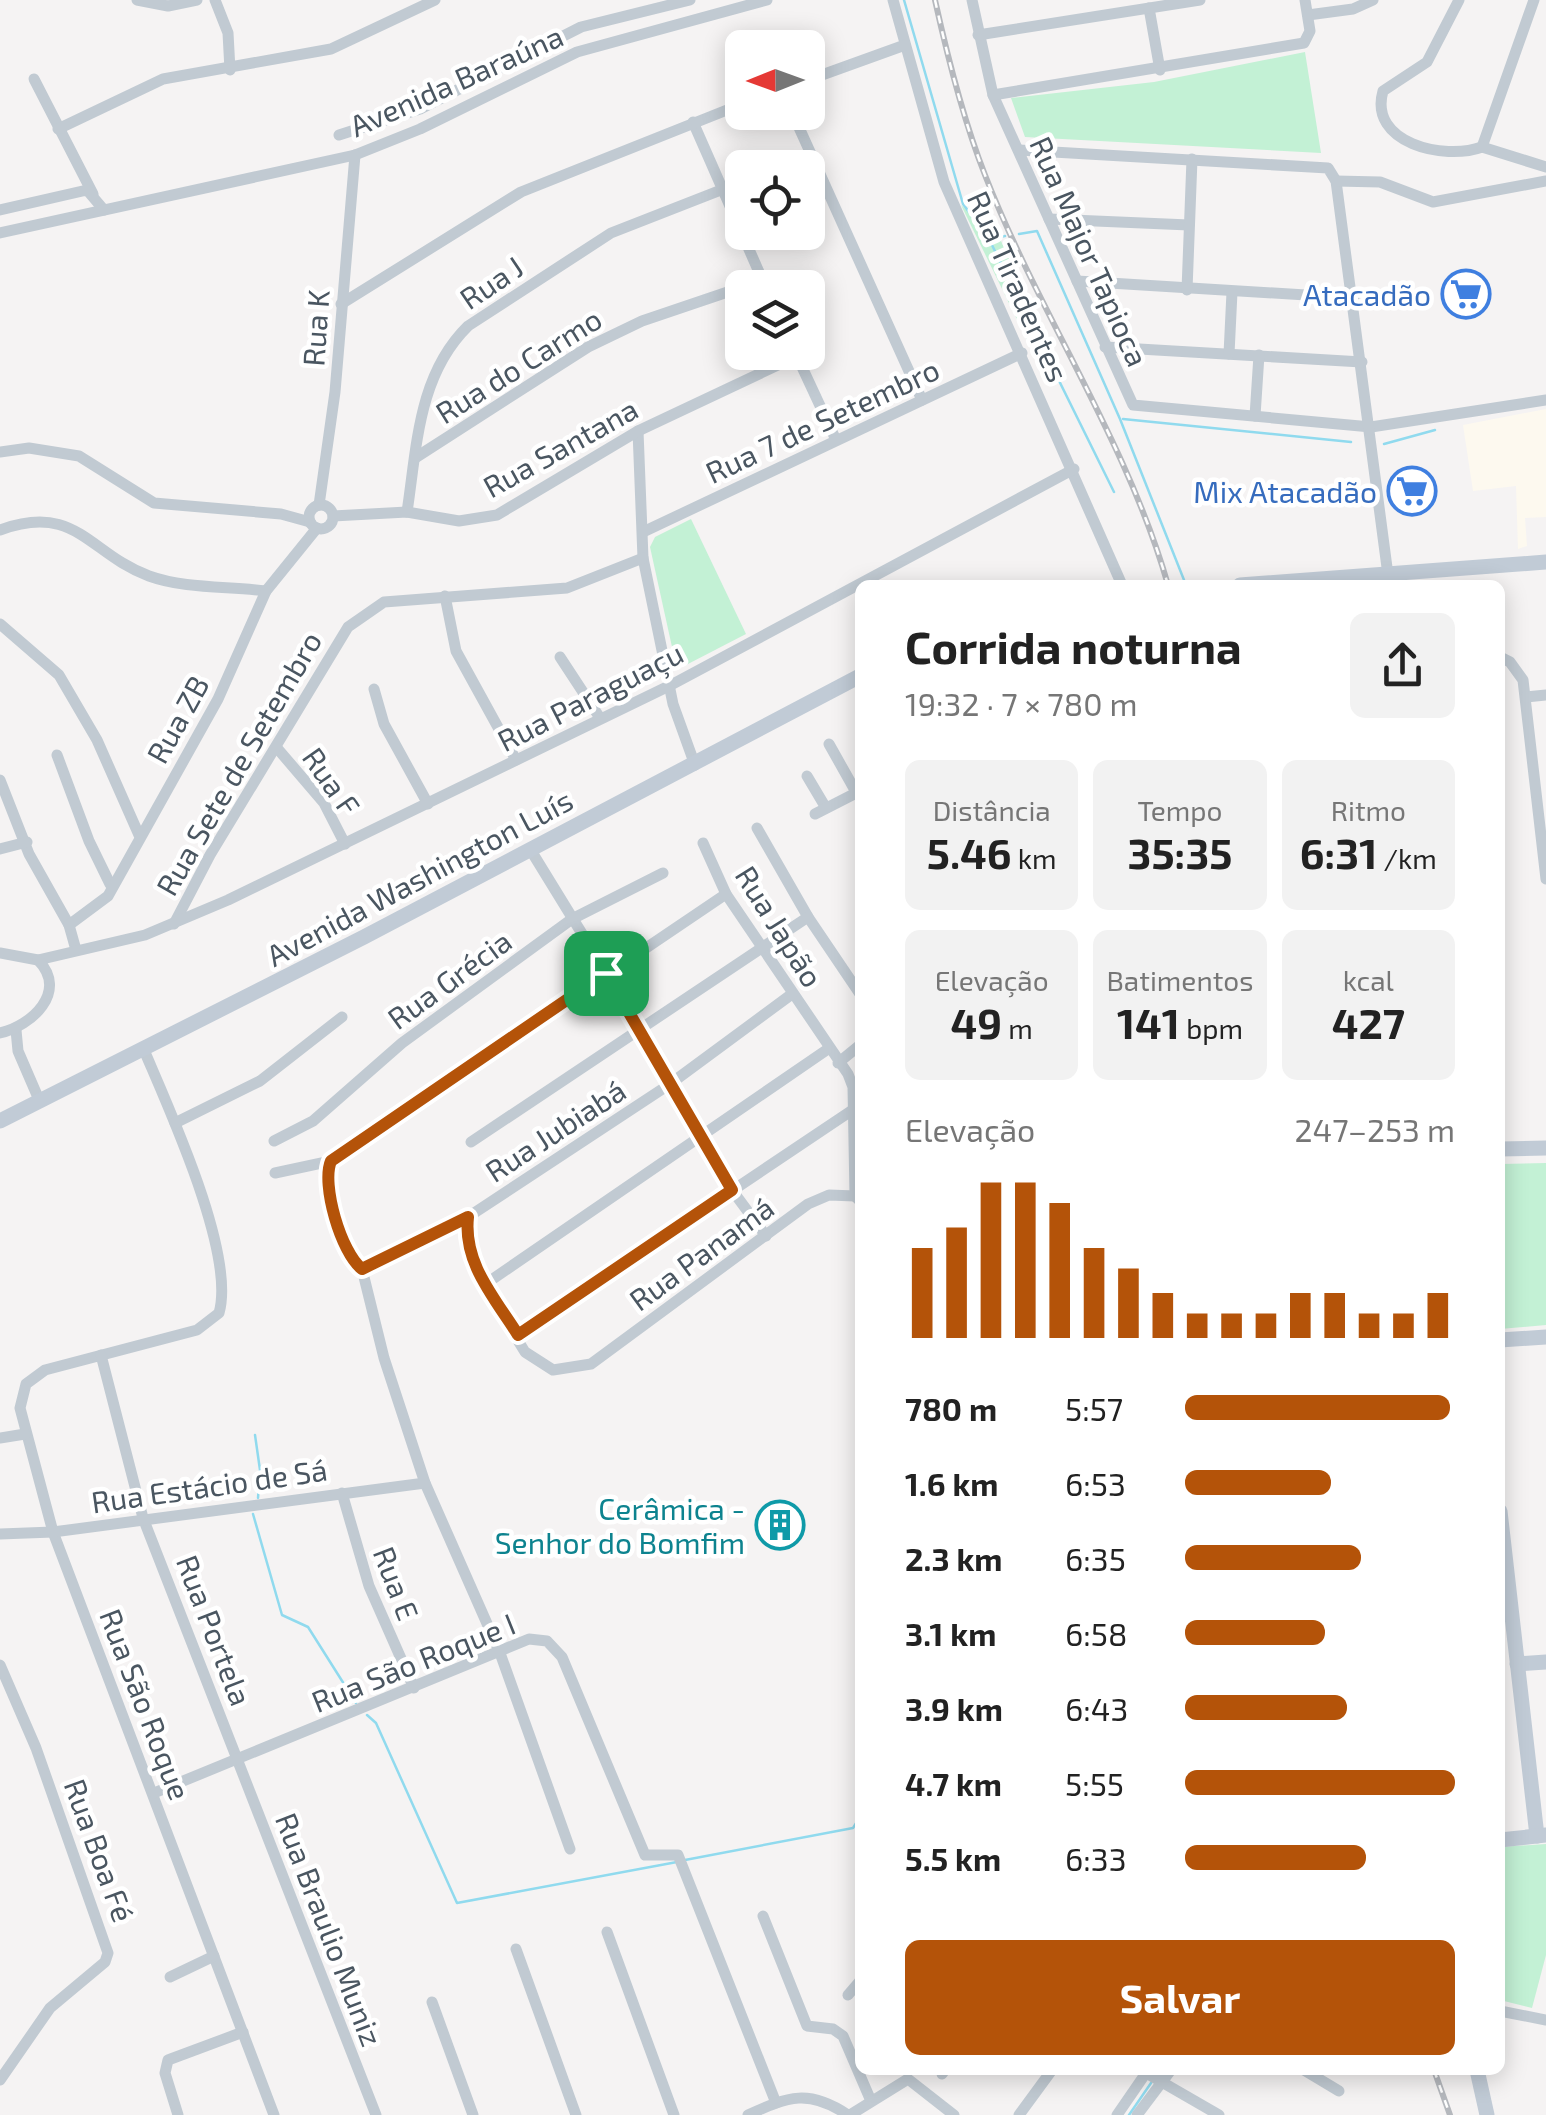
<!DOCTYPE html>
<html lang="pt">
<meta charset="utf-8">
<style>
body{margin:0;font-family:"Exo 2",sans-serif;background:#f2f2f2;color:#222;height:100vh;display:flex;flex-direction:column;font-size:38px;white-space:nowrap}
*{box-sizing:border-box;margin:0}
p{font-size:32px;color:#767676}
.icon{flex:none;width:55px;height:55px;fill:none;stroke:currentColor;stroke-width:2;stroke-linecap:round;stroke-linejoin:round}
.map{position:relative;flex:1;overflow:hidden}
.details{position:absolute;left:855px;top:580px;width:650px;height:1495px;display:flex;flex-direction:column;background:#fff;border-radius:15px;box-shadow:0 5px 25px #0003}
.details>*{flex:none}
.needle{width:65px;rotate:269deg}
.fabs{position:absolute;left:725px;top:30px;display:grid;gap:20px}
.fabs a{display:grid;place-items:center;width:100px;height:100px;border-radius:15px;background:#fff;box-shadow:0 5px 25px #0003;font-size:50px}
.pin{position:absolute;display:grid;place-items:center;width:85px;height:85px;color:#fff;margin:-42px;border-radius:20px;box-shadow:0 5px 15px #0006}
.round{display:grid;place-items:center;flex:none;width:105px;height:105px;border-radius:15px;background:#f2f2f2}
.headline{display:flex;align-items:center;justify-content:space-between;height:170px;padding:0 50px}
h1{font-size:45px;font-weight:700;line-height:75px}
.stats{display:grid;grid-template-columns:repeat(3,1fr);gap:15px;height:170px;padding:10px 50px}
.stats div{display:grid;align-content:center;border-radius:15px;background:#f2f2f2;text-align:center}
.stats b{font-size:42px;font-weight:700}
.stats small{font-size:28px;font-weight:400}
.stats p{font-size:28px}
.chart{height:280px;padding:20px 50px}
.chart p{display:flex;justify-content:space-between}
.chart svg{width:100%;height:180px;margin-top:10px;stroke:#b45309;stroke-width:6}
.primary-button{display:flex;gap:20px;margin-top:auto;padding:20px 50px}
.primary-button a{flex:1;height:115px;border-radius:15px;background:#b45309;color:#fff;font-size:40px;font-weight:700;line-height:115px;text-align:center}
ul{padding:0 50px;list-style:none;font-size:32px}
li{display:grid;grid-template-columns:160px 120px 1fr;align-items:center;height:75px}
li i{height:25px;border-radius:12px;background:#b45309}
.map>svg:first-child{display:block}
.commercial{fill:#fdf9ef}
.green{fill:#c3f1d5}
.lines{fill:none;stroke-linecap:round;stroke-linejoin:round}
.stream{stroke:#90daee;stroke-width:2.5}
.street{stroke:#c1cad2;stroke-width:11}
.secondary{stroke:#c1cbd6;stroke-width:15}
.rail-casing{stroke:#b5b8bd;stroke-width:6}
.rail{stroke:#fff;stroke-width:2.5;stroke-dasharray:8;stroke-linecap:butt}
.route-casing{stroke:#fff;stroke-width:20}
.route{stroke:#b45309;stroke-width:12}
.labels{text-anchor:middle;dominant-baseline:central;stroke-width:9;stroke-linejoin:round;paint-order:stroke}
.street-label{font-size:30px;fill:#4a5661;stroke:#fff}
.shop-label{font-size:30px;fill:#366cbe;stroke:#fff;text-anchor:end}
.culture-label{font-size:30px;fill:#0d838f;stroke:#fff;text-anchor:end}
</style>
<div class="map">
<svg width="1546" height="2115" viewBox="0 0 1546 2115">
<rect width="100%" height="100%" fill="#f5f3f3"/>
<!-- commercial -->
<path class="commercial" d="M1546,409V517L1525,518L1527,546L1518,549L1516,486L1473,491L1463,425Z"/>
<!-- green -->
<g class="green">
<path d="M1305,52L1321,153L1025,137L1011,98L1154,82Z"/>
<path d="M961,205L1001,241L1046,338L1030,346Z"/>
<path d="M691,519L746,634L686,665L674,656L650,547L655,537Z"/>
<path d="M1546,1163V1325L1500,1329V1164Z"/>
<path d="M1546,1844V1955L1532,2008L1500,2000V1847Z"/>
</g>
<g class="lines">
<!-- stream -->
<g class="stream">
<path d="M904,0L963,204L989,239L1005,236"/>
<path d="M1019,234L1037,231L1120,419L1186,585"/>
<path d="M989,239L1114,492"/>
<path d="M1123,419L1351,442"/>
<path d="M1384,444L1435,430"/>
<path d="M255,1435L260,1470L258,1498"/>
<path d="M253,1514L282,1615L308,1627L356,1703"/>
<path d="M367,1715L376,1723L457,1903L677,1862"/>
<path d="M685,1860L853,1828L860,1817"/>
<path d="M1129,2115L1151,2083"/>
</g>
<!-- street -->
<g class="street">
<path d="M137,0L168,6L197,0"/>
<path d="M215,0L228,33L230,70"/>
<path d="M893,0L944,182L1122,585"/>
<path d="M972,0L993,95L1133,405L1371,427L1546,400"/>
<path d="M1459,0L1427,62L1383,91C1368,143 1444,161 1482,147"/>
<path d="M1149,8L1160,70"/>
<path d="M1308,15L1353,9L1373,0"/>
<path d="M978,35L1200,0"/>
<path d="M34,79L93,194"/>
<path d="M808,80L905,45"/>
<path d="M993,95L1304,43L1310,31L1305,0"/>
<path d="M792,112L922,400"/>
<path d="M693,122L766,288"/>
<path d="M58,129L163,79L331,49L435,0"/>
<path d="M339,135L420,109L581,27L690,0"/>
<path d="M1482,147L1534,0"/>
<path d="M1482,147L1546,167"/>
<path d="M1019,150L1328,168L1336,181L1388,575"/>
<path d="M1336,181L1380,182L1433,202L1546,181"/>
<path d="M0,210L87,190L104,210"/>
<path d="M1049,219L1189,225"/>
<path d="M0,233L355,155L420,129L577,52L767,0"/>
<path d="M1077,281L1354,298"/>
<path d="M1187,290L1192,159"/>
<path d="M341,304L521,192L742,104"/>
<path d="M1105,347L1362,362"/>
<path d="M795,352L836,440"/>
<path d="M1229,354L1232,292"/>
<path d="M1255,416L1259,355"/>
<path d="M638,431L643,558L673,704L695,765"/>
<path d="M0,452L29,448L79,456L154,503L281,514L310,522"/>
<path d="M415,458L588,347L642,321L763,280"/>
<circle cx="321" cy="517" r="12"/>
<path d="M319,505L335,392L355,155"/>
<path d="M407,512C417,446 418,375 468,326L611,233L721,190"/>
<path d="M333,516L407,512L459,521L497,515L638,431L797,356"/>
<path d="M0,530C76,502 89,554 149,576C185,589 228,586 266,591"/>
<path d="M643,532L1022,353"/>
<path d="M445,596L456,651L516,760"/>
<path d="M0,624L59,675L97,740L139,835"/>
<path d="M560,657L600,718"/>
<path d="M1500,657L1510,662L1523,680L1546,879"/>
<path d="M374,689L384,724L428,804"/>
<path d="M1526,697L1546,695"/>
<path d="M829,744L856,792"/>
<path d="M277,748L324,803L345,844"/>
<path d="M57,755L89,841L110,884"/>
<path d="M807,776L826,808"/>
<path d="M0,780L29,854L69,925L76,950"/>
<path d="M815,814L860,791"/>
<path d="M757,828L808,917L860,994"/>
<path d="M703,843L726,894L848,1074L853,1087L855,1196L860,1201"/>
<path d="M0,849L27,842"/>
<path d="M530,849L640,1028L732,1190L766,1236"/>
<path d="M174,924L210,855L348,627L384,602L567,588L643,558"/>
<path d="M69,925L108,896L218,699L266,591L317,528"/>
<path d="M0,953L38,960L145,935L228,900L671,685L1074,469"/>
<path d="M16,1030L18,1051L40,1102"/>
<path d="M0,1033C31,1026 69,992 38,960"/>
<path d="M144,1050C169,1109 236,1254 219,1313L197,1330L45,1370L26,1384L20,1408L53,1532L274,2115"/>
<path d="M838,1063L860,1045"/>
<path d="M175,1123L260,1081L342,1017"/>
<path d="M274,1141L313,1121L402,1043L572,919L663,873"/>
<path d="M471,1142L808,917"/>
<path d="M331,1161C321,1185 341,1253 362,1269"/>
<path d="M275,1173L331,1161L726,894"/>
<path d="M468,1217L465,1242L484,1285L525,1352L553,1370L591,1364L808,1204L829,1195L855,1196"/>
<path d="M362,1269L384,1358L425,1483L500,1653L570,1849"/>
<path d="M362,1269L468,1217L670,1084L792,994"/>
<path d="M484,1285L828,1049"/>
<path d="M517,1335L851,1111"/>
<path d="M101,1355L143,1518L376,2115"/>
<path d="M0,1438L25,1434"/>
<path d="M342,1493L369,1586L414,1688"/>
<path d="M0,1534L53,1532L425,1483"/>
<path d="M0,1665L36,1748L108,1953L105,1962L50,2008L0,2080"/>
<path d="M154,1793L529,1639L547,1641L562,1657L645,1855H678L776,2103"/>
<path d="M763,1916L807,2026L833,2029L843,2036L871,2101"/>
<path d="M607,1932L674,2115"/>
<path d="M516,1949L576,2115"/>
<path d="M170,1977L214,1956"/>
<path d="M848,1995L860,1981"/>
<path d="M432,2002L473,2115"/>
<path d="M1500,2011L1546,2020"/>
<path d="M1141,2070L1219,2115"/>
<path d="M1304,2070L1339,2091"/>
<path d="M942,2074L945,2070"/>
<path d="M178,2115L165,2073L168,2060L243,2032"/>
<path d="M748,2115C789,2096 809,2089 848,2115"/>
<path d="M850,2115L908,2079L954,2115"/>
<path d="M1019,2115L1052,2070"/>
<path d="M1117,2115L1148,2070"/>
<path d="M1137,2115L1171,2070"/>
</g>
<!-- secondary -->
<g class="secondary">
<path d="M1240,585L1546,562"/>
<path d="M0,1121L364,937L860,676"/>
<path d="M1500,1149L1546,1148"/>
<path d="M1500,1340L1546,1337"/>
<path d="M1500,1511L1537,1836"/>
<path d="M1517,1664L1546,1662"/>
<path d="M1500,1840L1546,1835"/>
<path d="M1477,2070L1487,2115"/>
</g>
<!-- rail casing -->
<g class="rail-casing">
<g id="rail">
<path d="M935,0C948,59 963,119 985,175C1039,314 1127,441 1168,585"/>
<path d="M1434,2070L1450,2115"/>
</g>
</g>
<!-- rail -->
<use href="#rail" class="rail"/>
</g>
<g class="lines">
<!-- route casing -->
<g class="route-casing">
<path id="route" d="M606,973L732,1190L518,1335C494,1297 463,1263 468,1217L362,1269C341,1253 321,1184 331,1161Z"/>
</g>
<!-- route -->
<use href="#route" class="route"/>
</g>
<!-- icons -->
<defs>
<g id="supermarket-ring" transform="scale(2.5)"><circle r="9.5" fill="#fff" stroke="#3f7fe0" stroke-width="1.5"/><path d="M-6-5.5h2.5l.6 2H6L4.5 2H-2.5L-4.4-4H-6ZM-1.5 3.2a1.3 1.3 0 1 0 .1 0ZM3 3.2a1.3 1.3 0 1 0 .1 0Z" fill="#3f7fe0"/></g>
<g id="building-ring" transform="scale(2.5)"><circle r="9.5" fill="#fff" stroke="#0f9aa8" stroke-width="1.5"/><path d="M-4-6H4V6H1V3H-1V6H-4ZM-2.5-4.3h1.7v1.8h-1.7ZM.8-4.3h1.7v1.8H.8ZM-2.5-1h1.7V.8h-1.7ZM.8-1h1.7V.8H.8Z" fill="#0f9aa8"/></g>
</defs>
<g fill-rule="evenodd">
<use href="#supermarket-ring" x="1466" y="294"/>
<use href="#supermarket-ring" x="1412" y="491"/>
<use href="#building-ring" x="780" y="1525"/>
</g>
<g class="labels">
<!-- street labels -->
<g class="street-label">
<text transform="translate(456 80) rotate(-24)">Avenida Baraúna</text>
<text transform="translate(1090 251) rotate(66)">Rua Major Tapioca</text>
<text transform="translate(491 282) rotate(-34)">Rua J</text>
<text transform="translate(1019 286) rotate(66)">Rua Tiradentes</text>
<text transform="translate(315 328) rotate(-86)">Rua K</text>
<text transform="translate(518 365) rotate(-32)">Rua do Carmo</text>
<text transform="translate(822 420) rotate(-25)">Rua 7 de Setembro</text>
<text transform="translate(560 447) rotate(-29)">Rua Santana</text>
<text transform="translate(590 696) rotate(-27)">Rua Paraguaçu</text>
<text transform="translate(177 719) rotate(-61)">Rua ZB</text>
<text transform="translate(238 763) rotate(-60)">Rua Sete de Setembro</text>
<text transform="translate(332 781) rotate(55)">Rua F</text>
<text transform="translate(419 877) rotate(-28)">Avenida Washington Luís</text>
<text transform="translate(780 926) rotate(58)">Rua Japão</text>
<text transform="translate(449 979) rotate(-36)">Rua Grécia</text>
<text transform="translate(555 1130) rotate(-33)">Rua Jubiabá</text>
<text transform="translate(701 1253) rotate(-36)">Rua Panamá</text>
<text transform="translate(209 1485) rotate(-8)">Rua Estácio de Sá</text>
<text transform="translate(397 1583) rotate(69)">Rua E</text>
<text transform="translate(215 1630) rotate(69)">Rua Portela</text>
<text transform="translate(413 1662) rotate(-22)">Rua São Roque I</text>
<text transform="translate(146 1704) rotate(69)">Rua São Roque</text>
<text transform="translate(100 1850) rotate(70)">Rua Boa Fé</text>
<text transform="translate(330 1929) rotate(69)">Rua Braulio Muniz</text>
</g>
<!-- shop labels -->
<g class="shop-label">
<text x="1431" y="294">Atacadão</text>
<text x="1377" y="491">Mix Atacadão</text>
</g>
<!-- culture labels -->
<g class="culture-label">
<text x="745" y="1508">Cerâmica -<tspan x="745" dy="34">Senhor do Bomfim</tspan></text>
</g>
</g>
</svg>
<div class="fabs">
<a><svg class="needle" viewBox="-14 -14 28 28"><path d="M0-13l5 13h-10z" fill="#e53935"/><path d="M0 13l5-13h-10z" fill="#767676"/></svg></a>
<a><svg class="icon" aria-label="locate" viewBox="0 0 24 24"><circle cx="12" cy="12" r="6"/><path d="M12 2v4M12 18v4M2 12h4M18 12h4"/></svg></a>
<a><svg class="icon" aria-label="layers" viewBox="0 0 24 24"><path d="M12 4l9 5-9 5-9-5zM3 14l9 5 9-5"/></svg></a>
</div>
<div class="pin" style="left:606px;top:973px;background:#1e9e55"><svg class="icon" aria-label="arrive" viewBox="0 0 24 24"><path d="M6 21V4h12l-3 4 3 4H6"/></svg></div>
<section class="details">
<div class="headline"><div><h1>Corrida noturna</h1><p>19:32 · 7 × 780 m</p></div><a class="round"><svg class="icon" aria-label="share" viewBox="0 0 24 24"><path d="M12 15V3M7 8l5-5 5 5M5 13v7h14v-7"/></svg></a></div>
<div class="stats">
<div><p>Distância</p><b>5.46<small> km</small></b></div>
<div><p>Tempo</p><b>35:35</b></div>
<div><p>Ritmo</p><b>6:31<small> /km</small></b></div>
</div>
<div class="stats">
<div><p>Elevação</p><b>49<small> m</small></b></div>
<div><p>Batimentos</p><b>141<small> bpm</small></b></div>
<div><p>kcal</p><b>427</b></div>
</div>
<div class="chart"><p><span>Elevação</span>247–253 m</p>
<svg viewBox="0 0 160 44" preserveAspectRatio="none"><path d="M5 44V22M15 44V17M25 44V6M35 44V6M45 44V11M55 44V22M65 44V27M75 44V33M85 44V38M95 44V38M105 44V38M115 44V33M125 44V33M135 44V38M145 44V38M155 44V33"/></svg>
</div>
<ul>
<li><b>780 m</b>5:57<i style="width:98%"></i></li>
<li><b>1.6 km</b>6:53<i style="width:54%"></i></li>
<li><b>2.3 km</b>6:35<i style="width:65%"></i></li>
<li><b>3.1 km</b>6:58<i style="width:52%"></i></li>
<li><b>3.9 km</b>6:43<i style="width:60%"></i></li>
<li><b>4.7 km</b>5:55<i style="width:100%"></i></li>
<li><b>5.5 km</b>6:33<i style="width:67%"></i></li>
</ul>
<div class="primary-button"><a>Salvar</a></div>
</section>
</div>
